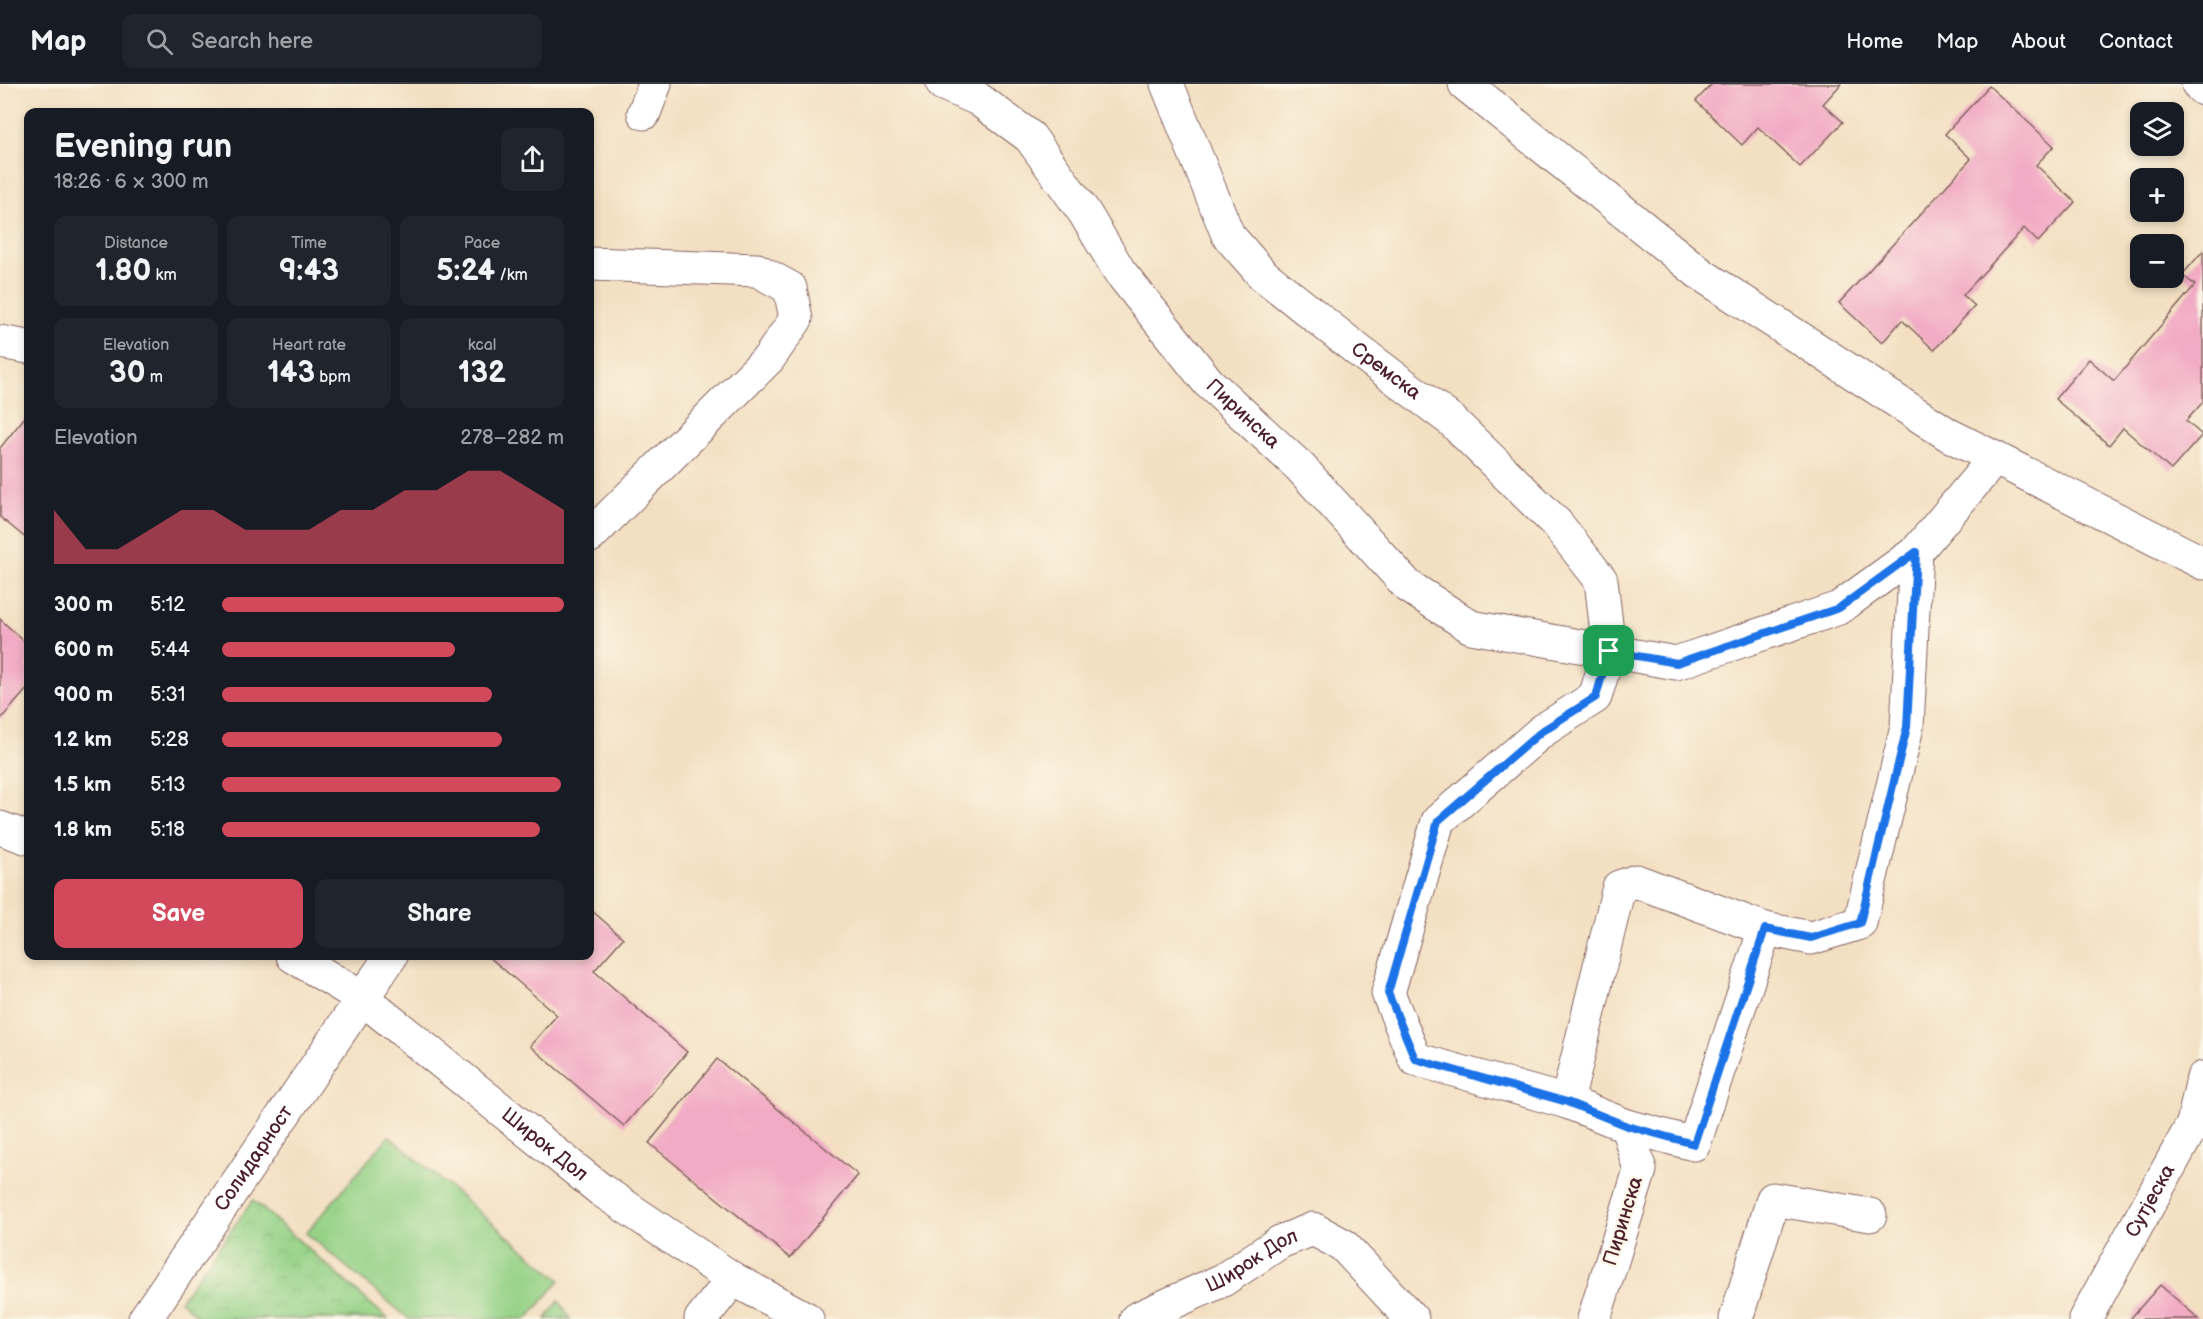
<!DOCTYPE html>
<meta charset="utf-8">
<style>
body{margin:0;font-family:"Balsamiq Sans",sans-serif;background:#20242c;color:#f1f3f6;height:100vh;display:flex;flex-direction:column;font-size:22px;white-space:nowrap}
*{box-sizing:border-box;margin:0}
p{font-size:20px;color:#9ea1a6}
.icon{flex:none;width:33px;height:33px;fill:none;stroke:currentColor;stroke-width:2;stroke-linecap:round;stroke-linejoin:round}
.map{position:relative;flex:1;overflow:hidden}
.drawer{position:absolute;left:24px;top:24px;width:570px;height:852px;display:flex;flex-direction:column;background:#171b24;border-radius:12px;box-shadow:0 3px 9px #0003}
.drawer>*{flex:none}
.tools{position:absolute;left:2130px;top:18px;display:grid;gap:12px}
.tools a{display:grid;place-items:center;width:54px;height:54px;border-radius:12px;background:#171b24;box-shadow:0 3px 9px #0003;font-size:30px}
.pin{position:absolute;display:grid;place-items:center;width:51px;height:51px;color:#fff;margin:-26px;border-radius:12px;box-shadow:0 3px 9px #0006}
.round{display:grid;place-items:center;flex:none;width:63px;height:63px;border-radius:12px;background:#20242c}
.head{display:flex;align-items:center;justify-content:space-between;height:102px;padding:0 30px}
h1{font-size:33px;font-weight:700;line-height:45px}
.metrics{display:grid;grid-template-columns:repeat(3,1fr);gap:9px;height:102px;padding:6px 30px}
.metrics div{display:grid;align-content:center;border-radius:12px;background:#20242c;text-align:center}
.metrics b{font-size:30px;font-weight:700}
.metrics small{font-size:16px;font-weight:400}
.metrics p{font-size:16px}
.chart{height:168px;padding:12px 30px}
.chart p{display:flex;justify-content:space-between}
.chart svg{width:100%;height:108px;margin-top:6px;fill:#d1495b;opacity:.7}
.button{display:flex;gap:12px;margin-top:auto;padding:12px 30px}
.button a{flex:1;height:69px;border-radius:12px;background:#d1495b;color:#fff;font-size:24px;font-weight:700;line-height:69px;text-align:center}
.button a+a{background:#20242c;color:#f1f3f6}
ul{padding:0 30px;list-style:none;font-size:20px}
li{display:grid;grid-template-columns:96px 72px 1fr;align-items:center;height:45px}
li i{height:15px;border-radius:8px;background:#d1495b}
header{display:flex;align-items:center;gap:36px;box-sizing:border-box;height:84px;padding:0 30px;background:#171b24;border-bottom:2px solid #363941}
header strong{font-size:28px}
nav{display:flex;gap:33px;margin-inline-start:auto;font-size:21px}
.search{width:420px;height:54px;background:#20242c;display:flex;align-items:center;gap:15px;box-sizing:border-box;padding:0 21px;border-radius:12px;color:#9ea1a6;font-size:22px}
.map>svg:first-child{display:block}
.grass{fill:#95d287;stroke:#707859;stroke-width:1.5}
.park{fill:url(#park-crowns);stroke:#707859;stroke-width:1.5}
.building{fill:#f1abc4}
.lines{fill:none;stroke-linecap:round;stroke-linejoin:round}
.minor-casing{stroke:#856360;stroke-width:35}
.tertiary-casing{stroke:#856360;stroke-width:35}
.minor{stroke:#fff;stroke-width:33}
.tertiary{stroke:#fff;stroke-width:33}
.route-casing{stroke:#fff;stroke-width:12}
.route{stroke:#1a73e8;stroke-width:8}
.labels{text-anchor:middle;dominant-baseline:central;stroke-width:4.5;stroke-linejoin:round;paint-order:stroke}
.street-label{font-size:20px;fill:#4a1f2b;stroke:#fcf5e5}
</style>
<header>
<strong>Map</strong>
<div class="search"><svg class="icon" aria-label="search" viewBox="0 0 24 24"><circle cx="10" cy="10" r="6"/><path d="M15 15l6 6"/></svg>Search here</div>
<nav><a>Home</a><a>Map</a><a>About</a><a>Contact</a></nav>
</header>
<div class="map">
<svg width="2203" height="1235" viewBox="0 0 2203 1235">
<defs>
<pattern id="park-crowns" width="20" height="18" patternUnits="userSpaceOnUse" patternTransform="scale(1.5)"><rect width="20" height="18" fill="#95d287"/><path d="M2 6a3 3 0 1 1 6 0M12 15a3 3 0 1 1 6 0" fill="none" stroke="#82b475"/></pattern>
</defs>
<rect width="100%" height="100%" fill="#fcf5e5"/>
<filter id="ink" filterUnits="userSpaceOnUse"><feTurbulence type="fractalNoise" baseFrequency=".0167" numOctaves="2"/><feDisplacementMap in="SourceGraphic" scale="12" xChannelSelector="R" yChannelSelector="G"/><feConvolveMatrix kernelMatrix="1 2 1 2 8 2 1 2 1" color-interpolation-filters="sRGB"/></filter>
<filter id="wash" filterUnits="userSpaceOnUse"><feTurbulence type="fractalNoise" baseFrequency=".008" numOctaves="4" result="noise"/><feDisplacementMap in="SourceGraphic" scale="24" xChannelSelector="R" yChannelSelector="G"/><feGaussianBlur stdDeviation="1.35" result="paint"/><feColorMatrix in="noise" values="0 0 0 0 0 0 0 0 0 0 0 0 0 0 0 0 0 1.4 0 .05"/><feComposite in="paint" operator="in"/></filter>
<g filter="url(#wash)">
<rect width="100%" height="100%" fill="#f3e0c3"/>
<!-- grass -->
<path class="grass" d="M389,1052L560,1196L527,1235H409L306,1149Z"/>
<!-- park -->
<g class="park">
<path d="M253,1116L388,1235H201L180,1217Z"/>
<path d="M559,1217L571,1235H546Z"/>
</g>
<g id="blocks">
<!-- building -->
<g class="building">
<path d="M1712,0H1841L1823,20L1843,38L1800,83L1758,43L1742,61L1696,17Z"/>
<path d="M1989,2L2054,62L2036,81L2075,118L2038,158L2024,144L1963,211L1975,222L1934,266L1902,236L1882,259L1839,219L1971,75L1945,50Z"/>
<path d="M2203,167V318L2186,337L2202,351L2171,386L2123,344L2109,361L2055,315L2089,275L2114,297L2195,201L2182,191Z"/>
<path d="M25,333L28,335V456L0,433V364Z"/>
<path d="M0,535L28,561V604L0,636Z"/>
<path d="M590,825L623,854L594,887L687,968L624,1042L530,962L557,931L488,872H590Z"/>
<path d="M717,975L858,1091L790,1174L649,1059Z"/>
<path d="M2160,1201L2199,1235H2130Z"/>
</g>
</g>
</g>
<g filter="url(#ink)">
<use href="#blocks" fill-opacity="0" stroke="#856360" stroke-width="1.5"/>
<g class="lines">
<!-- minor casing -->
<g class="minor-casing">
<g id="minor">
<path id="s1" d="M943,0L978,15L1030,53L1084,128L1120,188L1208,298L1300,383L1408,502L1471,543L1676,579L1839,524L1916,468L1995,374"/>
<path id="s2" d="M1167,0L1228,151L1262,190L1359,267L1451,336L1557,440L1601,496L1609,567L1595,613L1542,647L1438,737L1388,909L1415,975L1567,1018L1627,1042L1640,1086L1594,1235"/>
<path d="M1465,0L1702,191L1949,351L2203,479"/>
<path d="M644,29L655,0"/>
<path d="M590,180L757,186L790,204L796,235L769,274L590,452"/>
<path d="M0,258L28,263"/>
<path d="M0,744L28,754"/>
<path d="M1765,845L1811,854L1860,839L1907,643L1916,468"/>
<path id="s3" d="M293,872L362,914L601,1106L733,1195L807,1235"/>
<path d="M1567,1018L1619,803L1636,797L1765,845L1694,1060L1627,1042"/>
<path id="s4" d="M145,1235L391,872"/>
<path d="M701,1235L733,1195"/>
<path id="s5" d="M1136,1235L1223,1196L1280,1158L1313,1145L1343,1161L1412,1235"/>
<path d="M1736,1235L1773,1115L1870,1131"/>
</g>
</g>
<!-- tertiary casing -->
<g class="tertiary-casing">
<g id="tertiary">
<path d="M2198,0L2203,5"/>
<path id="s6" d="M2085,1235L2193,1040L2203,994"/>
</g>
</g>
<!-- minor -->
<use href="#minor" class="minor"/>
<!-- tertiary -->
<use href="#tertiary" class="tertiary"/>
</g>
</g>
<g class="lines" filter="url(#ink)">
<!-- route casing -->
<g class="route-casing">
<path id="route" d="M1916,468L1907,643L1860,839L1811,854L1765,845L1694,1060L1627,1042L1567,1018L1415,975L1388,909L1438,737L1542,647L1596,613L1609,567L1677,579L1839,524Z"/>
</g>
<!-- route -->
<use href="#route" class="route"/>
</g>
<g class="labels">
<!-- street labels -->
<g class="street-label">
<text stroke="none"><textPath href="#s2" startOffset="372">Сремска</textPath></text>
<text stroke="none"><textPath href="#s1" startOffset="453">Пиринска</textPath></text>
<text stroke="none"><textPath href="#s3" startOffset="315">Широк Дол</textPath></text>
<text stroke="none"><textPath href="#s4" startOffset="194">Солидарност</textPath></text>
<text stroke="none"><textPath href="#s6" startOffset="135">Сутјеска</textPath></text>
<text transform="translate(1623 1137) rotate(-73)">Пиринска</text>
<text stroke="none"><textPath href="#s5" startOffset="130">Широк Дол</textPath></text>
</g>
</g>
</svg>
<div class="tools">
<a><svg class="icon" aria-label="layers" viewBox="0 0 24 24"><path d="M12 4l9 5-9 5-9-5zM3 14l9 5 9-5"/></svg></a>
<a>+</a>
<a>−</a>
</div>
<div class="pin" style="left:1609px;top:567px;background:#1e9e55"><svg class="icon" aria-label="arrive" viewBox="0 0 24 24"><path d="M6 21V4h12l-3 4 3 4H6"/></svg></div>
<section class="drawer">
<div class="head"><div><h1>Evening run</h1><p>18:26 · 6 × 300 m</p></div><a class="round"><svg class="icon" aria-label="share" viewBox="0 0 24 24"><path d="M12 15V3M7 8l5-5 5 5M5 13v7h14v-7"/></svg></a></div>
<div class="metrics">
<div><p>Distance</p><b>1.80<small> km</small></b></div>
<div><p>Time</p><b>9:43</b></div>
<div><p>Pace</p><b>5:24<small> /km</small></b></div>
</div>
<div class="metrics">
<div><p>Elevation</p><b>30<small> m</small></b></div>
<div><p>Heart rate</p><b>143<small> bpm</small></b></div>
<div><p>kcal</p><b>132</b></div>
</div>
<div class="chart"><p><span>Elevation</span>278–282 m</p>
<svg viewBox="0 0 160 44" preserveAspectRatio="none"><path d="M0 44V22L10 38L20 38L30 30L40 22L50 22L60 30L70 30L80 30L90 22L100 22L110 14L120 14L130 6L140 6L150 14L160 22V44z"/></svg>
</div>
<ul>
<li><b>300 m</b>5:12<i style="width:100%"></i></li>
<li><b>600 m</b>5:44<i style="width:68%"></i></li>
<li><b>900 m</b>5:31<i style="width:79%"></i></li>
<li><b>1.2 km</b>5:28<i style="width:82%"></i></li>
<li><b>1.5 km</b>5:13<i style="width:99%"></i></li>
<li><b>1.8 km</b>5:18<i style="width:93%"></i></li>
</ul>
<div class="button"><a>Save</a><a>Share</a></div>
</section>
</div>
